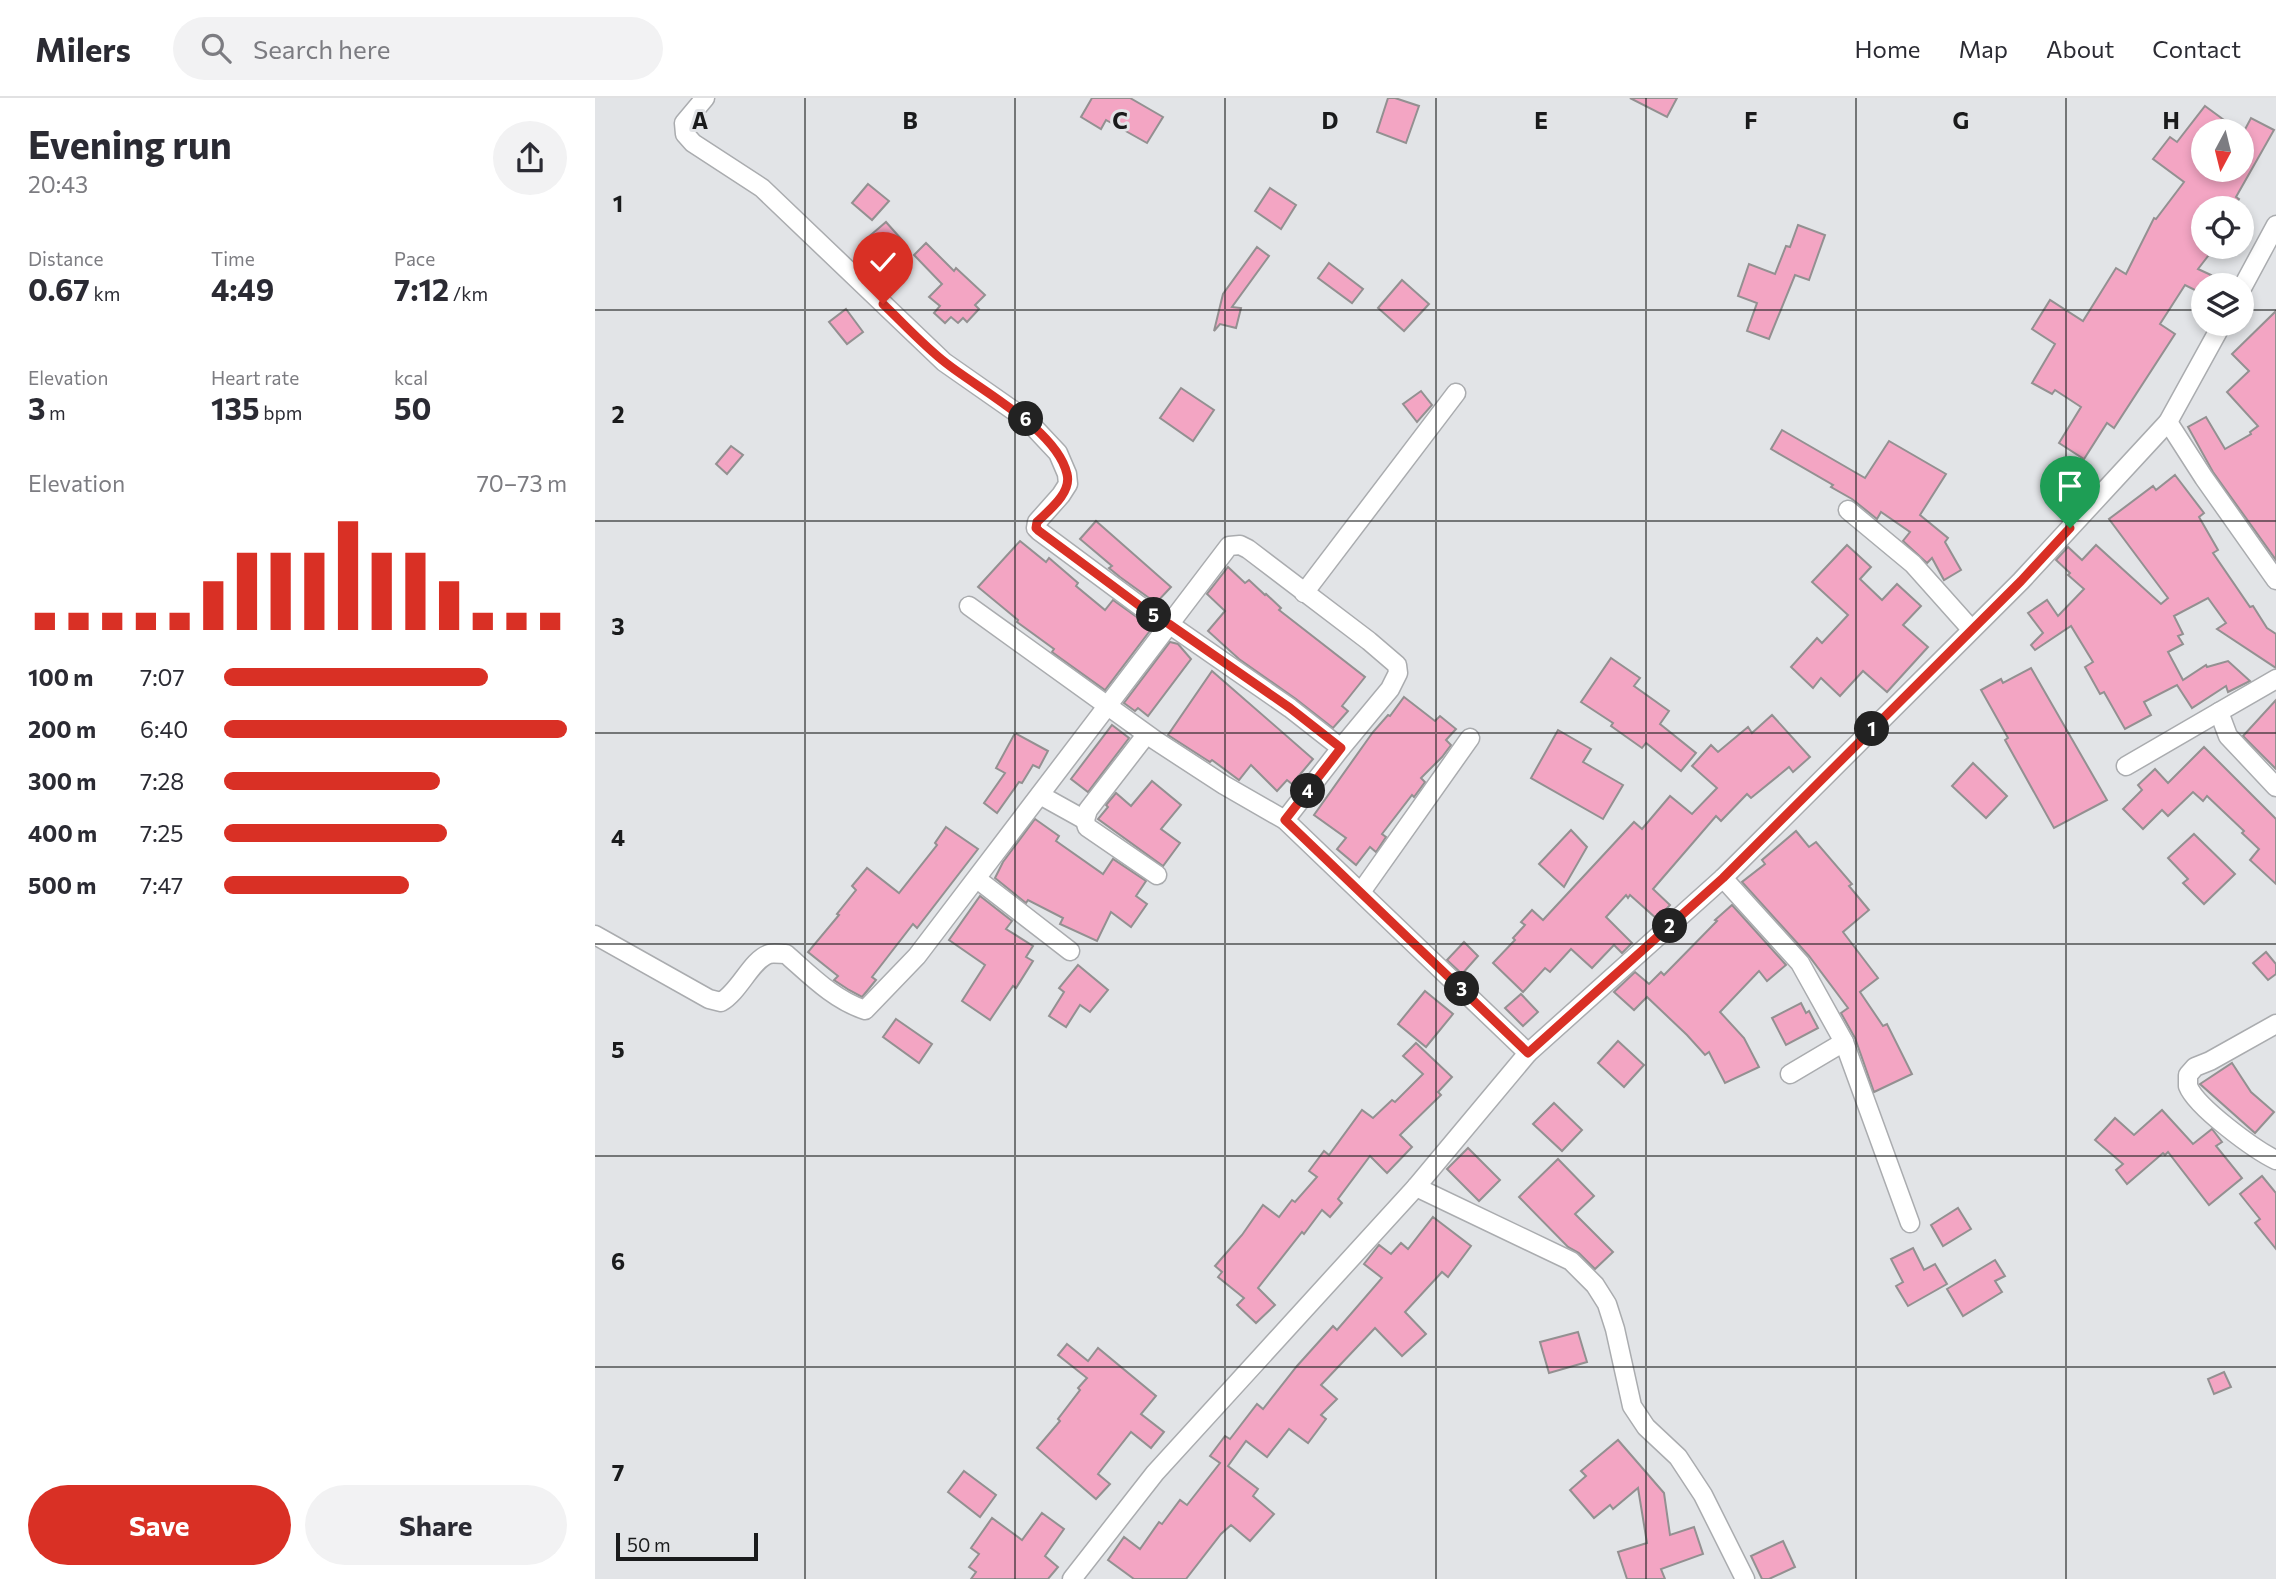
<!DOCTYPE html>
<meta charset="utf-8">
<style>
body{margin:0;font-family:Commissioner,sans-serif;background:#f2f2f3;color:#2b2b33;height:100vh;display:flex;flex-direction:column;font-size:26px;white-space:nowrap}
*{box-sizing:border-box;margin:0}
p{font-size:23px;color:#7c7c81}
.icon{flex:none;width:38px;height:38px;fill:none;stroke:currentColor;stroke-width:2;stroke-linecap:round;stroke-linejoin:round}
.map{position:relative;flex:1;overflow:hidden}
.drawer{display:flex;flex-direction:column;background:#fff;width:595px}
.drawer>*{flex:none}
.needle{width:46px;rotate:187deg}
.controls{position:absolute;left:1596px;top:21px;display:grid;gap:14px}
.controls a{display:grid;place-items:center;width:63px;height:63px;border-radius:50%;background:#fff;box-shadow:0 4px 10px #0003;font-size:35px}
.scale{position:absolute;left:21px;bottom:18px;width:142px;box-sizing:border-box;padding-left:7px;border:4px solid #1a1b1c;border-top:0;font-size:19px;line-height:24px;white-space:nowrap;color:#1a1b1c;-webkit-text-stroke:5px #e2e4e7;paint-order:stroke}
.pin{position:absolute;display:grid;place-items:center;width:60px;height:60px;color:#fff;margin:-72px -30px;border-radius:50% 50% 50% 0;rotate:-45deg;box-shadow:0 0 7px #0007}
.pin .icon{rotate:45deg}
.km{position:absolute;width:35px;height:35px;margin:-18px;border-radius:50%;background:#222;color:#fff;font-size:19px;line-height:35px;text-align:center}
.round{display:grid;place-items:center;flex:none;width:74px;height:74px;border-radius:37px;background:#f2f2f3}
.summary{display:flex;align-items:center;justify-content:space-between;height:119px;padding:0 28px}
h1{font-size:38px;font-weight:700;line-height:52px}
.stats{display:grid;grid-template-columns:repeat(3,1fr);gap:10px;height:119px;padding:7px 28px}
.stats div{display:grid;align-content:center}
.stats b{font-size:30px;font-weight:700}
.stats small{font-size:19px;font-weight:400}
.stats p{font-size:19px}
.chart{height:196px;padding:14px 28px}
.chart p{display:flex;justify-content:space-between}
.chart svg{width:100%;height:126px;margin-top:7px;stroke:#d93025;stroke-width:6}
.cta{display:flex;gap:14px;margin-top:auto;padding:14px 28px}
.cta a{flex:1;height:80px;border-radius:42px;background:#d93025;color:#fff;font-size:28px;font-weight:700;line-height:80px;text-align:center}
.cta a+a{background:#f2f2f3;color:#2b2b33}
ul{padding:0 28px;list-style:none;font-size:23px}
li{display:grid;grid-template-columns:112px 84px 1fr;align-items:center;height:52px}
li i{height:18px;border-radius:9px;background:#d93025}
header{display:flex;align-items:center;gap:42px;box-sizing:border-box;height:98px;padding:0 35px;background:#fff;border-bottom:2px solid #e1e1e2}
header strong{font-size:33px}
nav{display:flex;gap:38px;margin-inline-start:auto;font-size:24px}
.search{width:490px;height:63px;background:#f2f2f3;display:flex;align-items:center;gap:18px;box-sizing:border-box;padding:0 24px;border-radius:38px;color:#7c7c81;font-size:26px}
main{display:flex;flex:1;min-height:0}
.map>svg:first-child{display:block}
.building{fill:#f3a5c3;stroke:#939091;stroke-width:2}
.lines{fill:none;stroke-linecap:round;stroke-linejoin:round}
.minor-casing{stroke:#aaacaf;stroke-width:21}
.minor{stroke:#fff;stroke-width:18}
.route-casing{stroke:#fff;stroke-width:14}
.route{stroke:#d93025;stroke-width:9}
.grid{fill:none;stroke:#1a1b1c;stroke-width:2;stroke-opacity:0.55}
.grid-label{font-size:23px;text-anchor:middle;font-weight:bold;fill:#1a1b1c;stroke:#e2e4e7;stroke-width:6;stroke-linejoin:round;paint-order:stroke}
</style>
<header>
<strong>Milers</strong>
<div class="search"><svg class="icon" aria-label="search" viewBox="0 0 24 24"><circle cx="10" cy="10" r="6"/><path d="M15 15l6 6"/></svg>Search here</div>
<nav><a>Home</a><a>Map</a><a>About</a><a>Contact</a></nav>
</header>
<main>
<section class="drawer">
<div class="summary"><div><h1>Evening run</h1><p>20:43</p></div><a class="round"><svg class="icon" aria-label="share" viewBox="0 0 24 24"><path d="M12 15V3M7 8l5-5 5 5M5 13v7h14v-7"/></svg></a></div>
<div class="stats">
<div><p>Distance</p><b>0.67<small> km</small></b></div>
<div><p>Time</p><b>4:49</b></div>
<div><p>Pace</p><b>7:12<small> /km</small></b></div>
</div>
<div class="stats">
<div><p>Elevation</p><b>3<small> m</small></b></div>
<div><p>Heart rate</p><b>135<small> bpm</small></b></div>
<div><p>kcal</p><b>50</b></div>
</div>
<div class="chart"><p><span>Elevation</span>70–73 m</p>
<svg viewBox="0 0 160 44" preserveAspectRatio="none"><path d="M5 44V38M15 44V38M25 44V38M35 44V38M45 44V38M55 44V27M65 44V17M75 44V17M85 44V17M95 44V6M105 44V17M115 44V17M125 44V27M135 44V38M145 44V38M155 44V38"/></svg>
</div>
<ul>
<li><b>100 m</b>7:07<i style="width:77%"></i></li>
<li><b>200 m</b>6:40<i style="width:100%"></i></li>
<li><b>300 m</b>7:28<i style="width:63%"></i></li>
<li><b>400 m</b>7:25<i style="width:65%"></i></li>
<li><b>500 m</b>7:47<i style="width:54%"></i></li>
</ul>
<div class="cta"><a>Save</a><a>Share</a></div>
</section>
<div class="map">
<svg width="1681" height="1481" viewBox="0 0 1681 1481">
<rect width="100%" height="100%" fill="#e2e4e7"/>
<!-- building -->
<g class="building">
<path d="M497,0H535L568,19L552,45L511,22L506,31L486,19Z"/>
<path d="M793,0H800L824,8L811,45L782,34Z"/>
<path d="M1035,0H1082L1072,19Z"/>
<path d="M1610,8L1644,33H1608V72H1647V37L1656,20L1679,32L1641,99L1644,101L1638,110H1608V149H1620L1603,171L1616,177L1610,187H1608L1606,195L1590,187L1565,226L1580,236L1519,330L1512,325L1489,361L1464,345L1486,309L1460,292L1457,296L1437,285L1460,246L1437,231L1455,202L1488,223L1521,170L1531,176L1559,120L1561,121L1589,84L1558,61L1575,39L1582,44Z"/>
<path d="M273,86L294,103L277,122L257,105Z"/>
<path d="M675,90L701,107L686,131L660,113Z"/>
<path d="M291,124L307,142L287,160L271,141Z"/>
<path d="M1203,127L1230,137L1214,182L1200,177L1174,241L1152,233L1162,205L1143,198L1154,166L1180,176L1191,148L1195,149Z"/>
<path d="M331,145L359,173L361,170L390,197L380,207L384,211L372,224L368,220L363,225L356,219L350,225L339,215L345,208L334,199L347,186L319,157Z"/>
<path d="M662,149L674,158L637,209L646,210L641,230L625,226L619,233L628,196Z"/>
<path d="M734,165L768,191L757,205L723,180Z"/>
<path d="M807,182L834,206L809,233L783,210Z"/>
<path d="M251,211L268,234L252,246L234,224Z"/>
<path d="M1681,213V462L1618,374L1593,329L1611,319L1630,351L1656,336L1655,334L1663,328L1632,294L1654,273L1637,256Z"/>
<path d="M586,290L619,312L598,343L565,320Z"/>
<path d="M826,293L837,307L822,324L808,306Z"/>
<path d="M1187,332L1270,380L1294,343L1351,376L1325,417L1353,440L1350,444L1366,472L1349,482L1337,460L1332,465L1308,443L1315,434L1286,414L1282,421L1257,401L1236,389L1238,387L1176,351Z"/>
<path d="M136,348L148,357L132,376L121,366Z"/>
<path d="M1580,377L1609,415L1604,419L1623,452L1618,455L1655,509L1658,508L1672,530L1681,536V570L1622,531L1631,525L1613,500L1579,518L1588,536L1583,538L1588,546L1573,554L1588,582L1611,567L1612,569L1633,563L1655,583L1633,594L1631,588L1597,610L1582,587L1549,604L1556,617L1530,631L1509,594L1505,596L1490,569L1498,564L1476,528L1440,552L1436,547L1448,535L1433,515L1452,502L1463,518L1489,491L1473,477L1475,475L1461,462L1473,449L1487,462L1501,447L1566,506L1573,500L1514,421L1558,388L1561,392Z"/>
<path d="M501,423L576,489L561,505L525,479L514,470L517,468L485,441Z"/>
<path d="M425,443L451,464L454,460L468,472L483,485L481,488L510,512L518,502L557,530L510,592L457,554L459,551L422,524L423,522L383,489Z"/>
<path d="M1252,447L1276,469L1265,481L1287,502L1302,486L1326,508L1308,527L1333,549L1292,594L1268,573L1245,598L1226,580L1218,590L1196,569L1222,540L1227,545L1253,517L1217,484Z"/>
<path d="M633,469L650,485L654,482L670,497L671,496L686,510L684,512L770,579L747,608L753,613L738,630L701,601L644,561L613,533L630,513L612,496Z"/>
<path d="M575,544L583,546L596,561L553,618L543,610L540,613L529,605Z"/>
<path d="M1016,560L1045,580L1039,588L1074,613L1065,626L1101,655L1086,673L1051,645L1047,650L1016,628L1018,625L986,604Z"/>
<path d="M1436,570L1512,702L1459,730L1410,642L1413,640L1386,592L1406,581L1408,585Z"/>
<path d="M617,573L718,661L697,686L692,682L682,693L656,667L644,682L617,662L615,664L573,637Z"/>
<path d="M809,599L840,623L845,618L861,631L851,642L856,647L847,659L826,680L830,684L819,699L817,697L787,736L791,739L781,754L775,749L761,767L742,751L751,740L719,717L778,634L793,617L795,618Z"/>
<path d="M1681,602V671L1648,638Z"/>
<path d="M1177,617L1215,659L1198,674L1194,669L1156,700L1152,696L1126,723L1121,718L1058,791L1075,807L1062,821L1035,797L1033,800L1031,797L1011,819L1037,845L1027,855L1019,847L997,870L976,851L955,874L950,870L928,894L898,865L920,842L918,840L930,827L926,824L937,812L948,822L1039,724L1047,731L1075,698L1097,716L1122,690L1097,668L1116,647L1123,654L1153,629L1157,635Z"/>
<path d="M517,627L534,640L493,694L476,681Z"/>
<path d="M963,632L996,651L988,664L1028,687L1008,721L936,680Z"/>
<path d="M420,635L453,653L444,670L438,667L427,685L424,684L402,715L389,705L410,675L401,670Z"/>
<path d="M1609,649L1681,721V786L1655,762L1664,751L1647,735L1649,733L1612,698L1608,703L1598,694L1573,718L1567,712L1548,731L1528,711L1547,692L1543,687L1560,671L1573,685Z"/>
<path d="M1378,665L1412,698L1391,720L1357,688Z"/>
<path d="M557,683L586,707L566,731L585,745L568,768L503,721L513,709L511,707L521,695L536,708Z"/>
<path d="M440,721L464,738L461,743L508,776L518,761L551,783L541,798L552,806L536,829L516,814L502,843L465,826L468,820L433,802L431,805L400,780L408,764Z"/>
<path d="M351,729L383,751L322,830L318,826L277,879L281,882L272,893L267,899L254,892L239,882L243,878L213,854L244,817L242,816L261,792L257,788L272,770L304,795L342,747L340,745Z"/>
<path d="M976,732L992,749L969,789L944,766Z"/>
<path d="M1201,733L1214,749L1221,744L1257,786L1254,788L1274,812L1248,834L1283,880L1265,894L1288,928L1292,926L1317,976L1279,994L1260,940L1246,915L1253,910L1214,858L1147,784L1170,766L1167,762Z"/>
<path d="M1599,736L1640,776L1609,806L1588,785L1593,781L1573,760Z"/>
<path d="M385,798L417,823L411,831L438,848L431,859L438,863L421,890L418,888L395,922L367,903L390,867L354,842Z"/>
<path d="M1137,807L1191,867L1172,883L1164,873L1125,914L1149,940L1164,969L1130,985L1114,954L1110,957L1092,937L1052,899L1039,912L1019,894L1040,874L1054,886L1066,874L1069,877L1122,823L1120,822Z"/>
<path d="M869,844L883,858L867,876L852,862Z"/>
<path d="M1671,854L1681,866V876L1673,882L1658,865Z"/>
<path d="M483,867L513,892L495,914L485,907L471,929L454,918L469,894L464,890Z"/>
<path d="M830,893L858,916L831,949L803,926Z"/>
<path d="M926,896L943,914L928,928L910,910Z"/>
<path d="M1206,905L1211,915L1214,913L1223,930L1191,947L1177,920Z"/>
<path d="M301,921L337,946L324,965L288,939Z"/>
<path d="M1023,943L1049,967L1029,989L1003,965Z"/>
<path d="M821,945L857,979L843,994L846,997L805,1037L817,1049L792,1075L775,1058L743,1101L747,1105L735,1119L727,1112L709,1136L707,1134L663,1190L680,1207L661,1225L642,1207L649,1200L623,1179L627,1174L620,1168L647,1137L668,1107L684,1119L697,1102L700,1104L722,1079L714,1073L729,1053L734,1057L767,1012L778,1020L797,1002L800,1004L828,976L808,958Z"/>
<path d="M1637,965L1656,994L1679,1014L1660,1035L1605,986Z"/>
<path d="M959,1005L987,1032L967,1053L938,1026Z"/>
<path d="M1567,1012L1598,1046L1617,1031L1627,1044L1621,1048L1647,1080L1614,1107L1573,1054L1570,1057L1568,1055L1532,1086L1521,1072L1528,1066L1500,1042L1520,1020L1539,1037Z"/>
<path d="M873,1050L905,1082L884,1103L852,1071Z"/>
<path d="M963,1061L999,1098L980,1116L1018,1154L1000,1171L984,1155L973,1149L924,1099Z"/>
<path d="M1667,1078L1681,1095V1151L1660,1125L1665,1121L1645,1096Z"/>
<path d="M1363,1110L1376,1131L1348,1148L1336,1127Z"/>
<path d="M838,1119L876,1148L853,1179L847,1174L810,1214L831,1236L807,1258L780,1230L726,1287L742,1301L726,1317L731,1321L713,1345L694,1331L672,1359L651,1343L633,1368L663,1391L658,1398L679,1416L655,1443L636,1427L626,1436L591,1481H539L513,1462L529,1439L545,1451L564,1424L567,1426L585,1402L592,1407L625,1365L615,1358L630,1338L635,1341L662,1306L668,1311L702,1268L738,1228L742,1232L787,1180L769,1166L784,1147L796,1156L806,1145L813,1151Z"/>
<path d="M1318,1150L1329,1172L1340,1166L1352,1186L1313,1208L1301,1188L1308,1184L1296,1161Z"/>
<path d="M1400,1162L1410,1178L1400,1183L1407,1194L1368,1218L1352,1191Z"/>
<path d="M983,1234L992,1264L954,1275L945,1244Z"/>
<path d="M472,1246L493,1263L503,1250L561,1298L546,1316L569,1334L556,1350L536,1334L503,1376L515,1386L501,1401L442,1350L465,1323L463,1321L485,1292L483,1290L492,1280L463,1257Z"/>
<path d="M1629,1274L1636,1289L1619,1296L1613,1281Z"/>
<path d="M1023,1342L1069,1395L1075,1437L1099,1429L1108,1456L1066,1471L1070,1481H1032L1023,1454L1052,1445L1043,1390L1018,1411L1015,1407L999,1420L975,1392L991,1378L986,1373Z"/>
<path d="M369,1373L401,1397L385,1419L353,1394Z"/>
<path d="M447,1415L469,1431L450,1458L463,1469L453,1481H376L381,1474L374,1469L384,1456L376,1450L397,1420L427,1442Z"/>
<path d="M1188,1443L1200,1469L1174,1481H1167L1156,1458Z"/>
</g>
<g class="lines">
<!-- minor casing -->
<g class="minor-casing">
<g id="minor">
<path d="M110,0L89,25L90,36L98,45L167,90L349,264L432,322L463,355L472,376L473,386L466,397L442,424L441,430L444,433L549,511L574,526L695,610L746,650L690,722"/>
<path d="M1647,190L1681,127"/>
<path d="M1573,324L1609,380L1681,482"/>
<path d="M1253,412L1318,466L1376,531"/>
<path d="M709,495L861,295"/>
<path d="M374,508L560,642L629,687L690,722L933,955"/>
<path d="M1681,581L1624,614L1633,638L1681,689"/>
<path d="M551,637L493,712L490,722L492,729L562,777"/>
<path d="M1531,668L1624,614"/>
<path d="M445,697L490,722"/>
<path d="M1128,780L1205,865L1249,944L1315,1125"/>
<path d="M382,781L475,853"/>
<path d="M766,794L875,640"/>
<path d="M0,837L114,901L126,904C145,893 156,862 174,856C178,855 186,856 191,856C215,877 239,902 270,912L322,858L634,448L645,447L653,451L774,543L802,567L803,575L795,591L746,650"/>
<path d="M1681,926L1615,963L1600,969L1593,977C1593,978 1593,986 1593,988C1601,1009 1660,1052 1681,1062"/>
<path d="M1195,976L1249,944"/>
<path d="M821,1089L976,1163L1000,1187L1012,1206L1020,1231L1037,1308L1051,1329L1083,1359L1108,1397L1150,1481"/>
<path d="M477,1481L560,1375L821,1089L933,955L1128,780L1426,483L1573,324L1627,226"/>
</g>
</g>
<!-- minor -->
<use href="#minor" class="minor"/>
</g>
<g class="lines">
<!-- route casing -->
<g class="route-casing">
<path id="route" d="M288,206C309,226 329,248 351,265C385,292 462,332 472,376C477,395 453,413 442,424L441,430L444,433L549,511L574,526L695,610L746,650L690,722L933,955L1128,780L1426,483L1475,430"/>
</g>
<!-- route -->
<use href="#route" class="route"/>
</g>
<!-- grid -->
<path class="grid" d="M210,0V1481M420,0V1481M630,0V1481M841,0V1481M1051,0V1481M1261,0V1481M1471,0V1481M0,212H1608M1647,212H1681M0,423H1681M0,635H1681M0,846H1681M0,1058H1681M0,1269H1681"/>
<g class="grid-label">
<text x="105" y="31">A</text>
<text x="315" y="31">B</text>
<text x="525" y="31">C</text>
<text x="735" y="31">D</text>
<text x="946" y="31">E</text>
<text x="1156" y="31">F</text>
<text x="1366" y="31">G</text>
<text x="1576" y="31">H</text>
<text x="23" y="114">1</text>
<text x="23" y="325">2</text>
<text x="23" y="537">3</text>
<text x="23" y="748">4</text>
<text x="23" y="960">5</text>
<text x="23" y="1172">6</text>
<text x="23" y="1383">7</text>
</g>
</svg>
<div class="controls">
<a><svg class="needle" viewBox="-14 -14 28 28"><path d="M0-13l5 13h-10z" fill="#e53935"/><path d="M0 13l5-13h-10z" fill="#7c7c81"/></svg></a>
<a><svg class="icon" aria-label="locate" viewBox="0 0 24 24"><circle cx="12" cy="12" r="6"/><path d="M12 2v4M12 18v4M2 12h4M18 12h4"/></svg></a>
<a><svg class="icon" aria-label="layers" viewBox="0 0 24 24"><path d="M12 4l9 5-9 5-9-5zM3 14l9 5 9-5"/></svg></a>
</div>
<div class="scale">50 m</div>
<div class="pin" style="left:1475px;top:430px;background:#1e9e55"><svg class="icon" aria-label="arrive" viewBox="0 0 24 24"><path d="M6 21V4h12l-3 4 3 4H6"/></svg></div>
<div class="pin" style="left:288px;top:206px;background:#d93025"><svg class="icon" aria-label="check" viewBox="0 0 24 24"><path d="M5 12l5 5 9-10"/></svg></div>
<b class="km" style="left:1277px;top:631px">1</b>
<b class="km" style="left:1075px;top:828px">2</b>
<b class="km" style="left:867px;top:891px">3</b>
<b class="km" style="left:713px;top:693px">4</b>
<b class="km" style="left:559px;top:517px">5</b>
<b class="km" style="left:431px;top:321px">6</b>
</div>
</main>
